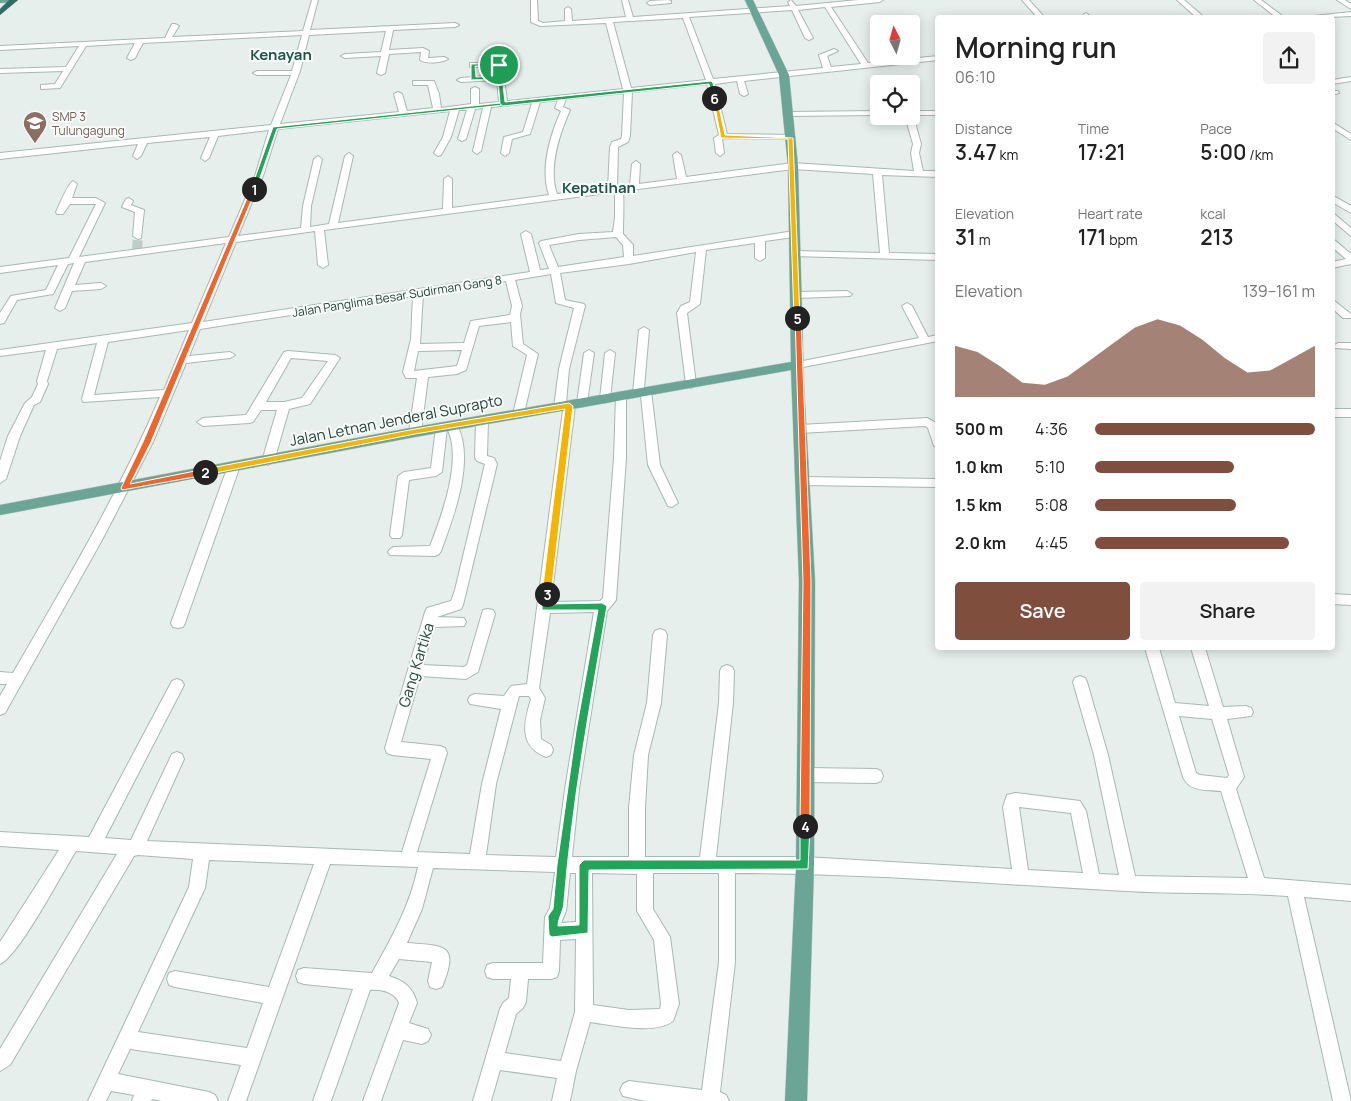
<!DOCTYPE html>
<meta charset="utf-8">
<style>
body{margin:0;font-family:Manrope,sans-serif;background:#f2f2f2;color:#222;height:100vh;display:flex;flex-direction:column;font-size:19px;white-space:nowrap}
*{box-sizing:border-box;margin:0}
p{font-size:16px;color:#767676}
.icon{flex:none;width:28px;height:28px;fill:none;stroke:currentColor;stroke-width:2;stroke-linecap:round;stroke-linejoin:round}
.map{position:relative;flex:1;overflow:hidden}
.drawer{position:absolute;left:935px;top:15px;width:400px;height:635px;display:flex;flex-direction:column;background:#fff;border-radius:5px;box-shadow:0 2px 12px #0003}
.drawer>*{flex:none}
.needle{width:32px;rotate:354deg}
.buttons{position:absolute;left:870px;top:15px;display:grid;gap:10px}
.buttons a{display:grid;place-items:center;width:50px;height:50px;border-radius:5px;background:#fff;box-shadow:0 2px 12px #0003;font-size:25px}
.pin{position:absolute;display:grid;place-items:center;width:42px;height:42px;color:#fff;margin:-21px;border:2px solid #fff;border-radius:50%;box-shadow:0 1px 5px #0007}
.km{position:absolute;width:25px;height:25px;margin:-12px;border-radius:50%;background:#222;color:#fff;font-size:14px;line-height:25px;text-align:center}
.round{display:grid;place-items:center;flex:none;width:52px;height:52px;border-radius:5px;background:#f2f2f2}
.overview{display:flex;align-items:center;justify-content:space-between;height:85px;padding:0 20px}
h1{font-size:28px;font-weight:600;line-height:38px}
.figures{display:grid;grid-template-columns:repeat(3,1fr);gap:8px;height:85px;padding:5px 20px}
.figures div{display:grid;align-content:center}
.figures b{font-size:21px;font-weight:600}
.figures small{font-size:14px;font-weight:400}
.figures p{font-size:14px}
.chart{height:140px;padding:10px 20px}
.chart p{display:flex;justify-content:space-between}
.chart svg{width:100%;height:90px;margin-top:5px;fill:#804e3d;opacity:.7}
.action{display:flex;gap:10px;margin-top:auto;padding:10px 20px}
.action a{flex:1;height:58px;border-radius:5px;background:#804e3d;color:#fff;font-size:20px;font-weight:600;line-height:58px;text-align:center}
.action a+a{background:#f2f2f2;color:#222}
ul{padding:0 20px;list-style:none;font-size:16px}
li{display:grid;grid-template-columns:80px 60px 1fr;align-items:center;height:38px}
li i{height:12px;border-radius:6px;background:#804e3d}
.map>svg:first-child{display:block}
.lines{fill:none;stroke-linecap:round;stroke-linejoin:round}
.minor-tunnel{stroke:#bfccc8;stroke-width:10;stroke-dasharray:10 5;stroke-linecap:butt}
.minor-casing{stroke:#a8b8b2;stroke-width:2}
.major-casing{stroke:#c2cac8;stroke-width:1}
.highway-casing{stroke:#c2cac8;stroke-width:1}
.minor{fill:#fff;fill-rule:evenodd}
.major{fill:#6aa596;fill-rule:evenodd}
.highway{fill:#2f6f62;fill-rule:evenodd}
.split-1{fill:#22a559;stroke:#fff}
.split-2{fill:#f0652b;stroke:#fff}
.split-3{fill:#f5b400;stroke:#fff}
.split-4{fill:#22a559;stroke:#fff}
.split-5{fill:#f0652b;stroke:#fff}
.split-6{fill:#f5b400;stroke:#fff}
.split-7{fill:#22a559;stroke:#fff}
.labels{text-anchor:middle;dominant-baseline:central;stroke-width:4;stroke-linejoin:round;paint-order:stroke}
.far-education-label{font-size:12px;fill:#785e54;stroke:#f7fbf9;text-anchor:start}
.far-street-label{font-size:12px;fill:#24423a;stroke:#f7fbf9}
.far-quarter-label{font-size:15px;font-weight:bold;fill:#1f5548;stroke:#f7fbf9}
.street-label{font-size:15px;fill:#24423a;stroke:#f7fbf9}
</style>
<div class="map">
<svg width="1351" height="1101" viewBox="0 0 1351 1101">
<rect width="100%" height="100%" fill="#e6efeb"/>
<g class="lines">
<!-- minor-tunnel -->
<path class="minor-tunnel" d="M137,250L138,236"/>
<!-- minor casing -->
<g class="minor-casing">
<g id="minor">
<path d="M312,0H318L310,30L455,23L459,25L455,27L393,30L389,50L423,48L429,51L428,58L444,57L448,59C442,63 426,64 420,60L421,52L389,54L385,73L381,75L377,73L381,56L345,58L341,56L345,54L381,52L386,31L309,35L300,71L280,124L399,112L394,94L398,92L402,94L407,111L433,108L428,85H413V81H434L439,94L441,108L471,104V89L475,87L479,89V104L499,102L497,80L461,82L457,80L461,78L496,75L495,67H470V63H502L507,101L623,89L606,23L540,26L531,22V0H537L538,21L543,23L565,21V9L568,7L571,9L572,21L626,17L622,0H628L633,17L790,6L788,2L791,0L796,6L858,0H883L880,2L831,7L868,63L938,56V60L744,81L748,94L744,96L740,94L737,81L715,84L727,134L791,135L795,137L791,139L724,138L722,139L724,153L720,156L716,153L714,138L719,135L707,84L632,92L630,136L628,142L618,147L617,187L630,185L632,164L636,161L640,164L639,184L677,179L673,155L677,152L681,155L686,177L793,163L914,171L911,153L913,144L905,116H911V111H938V115H913L921,144L919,153L923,171H938V177L882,175L889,253L938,254V260L792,256L790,254L795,251L880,253L873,174L793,169L623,191C624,206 623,219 623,234L633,245V256L794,231L799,234L794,237L765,241V258L760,261L755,258V243L706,250L700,304L687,313L696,384L691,388L686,384L677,313L681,306L690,302L696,252L629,264L560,273L565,300L584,304L585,306L569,369L566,403H573L575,406L551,602L600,601L603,598L614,458L616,396L621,392L626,396V458L616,600L607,611L579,789L572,857H629V808L634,755L647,703L653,635L655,631L660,629L665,631L667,635L661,703L648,755L645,808V857H700L719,703L720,671L722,667L727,665L732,667L734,671L733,703L716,857H805L1012,869L1003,807L1007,795L1015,793L1080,801L1086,811L1099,874L1119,875L1094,755L1073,682L1075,678L1080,676L1085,678L1087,682L1108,755L1135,876L1248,878L1221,791C1208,790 1189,792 1183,777L1145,648H1159L1175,703L1209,706L1191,648H1205L1223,707L1246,706L1251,708L1253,712L1251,716L1227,719L1244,777L1236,789L1264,878L1351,885V901L1304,897L1351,1101H1333L1288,896C1233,892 1179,894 1125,891C995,884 865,873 735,873V962L720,1092L726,1095L729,1101H645L623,1096L620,1090L623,1084L629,1081L702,1090L719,962V873H653V909L670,937L679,1004L673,1021C655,1035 612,1025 590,1022L576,1071L570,1101H552L557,1078L500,1070L491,1101H473L500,1009L503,1003L509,998L511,979H493L487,977L485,971L487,965L493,963H543L545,917L550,908L555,872L433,868L422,909L407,943C444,946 460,943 442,987L436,989L430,987L428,981L432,962L399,959L389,976C404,981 413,987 417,1003L409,1023L428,1029L431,1035L428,1041L422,1044L403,1040L381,1101H363L399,1003C395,992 381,989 370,990L331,1101H313L353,989L304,984L298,982L296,976L298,970L304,968L372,973C391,939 410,906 418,867L330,864L246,1101H228L241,1065L130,1049L118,1074L209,1092L215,1095L218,1101H162L152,1099L151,1101H132L134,1095L111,1091L106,1101H88L189,887L193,859L138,855L134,856L10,1065L0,1071V1049L117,854L76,851C62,873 19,956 0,964V942L59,850L0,846V832L89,837L172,681L177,679L182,681L184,685L105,838L131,840L172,754L177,752L182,754L184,759L147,841L402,852L431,759L392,755L387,753L385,748L425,612L427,608L451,601L455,590L485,464L477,461L475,458L476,420L482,416L488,420L487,456L494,458L497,464L463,605L461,609L437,617L464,618L466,622L464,626L434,627L423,665L464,667L467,665L483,610L488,609L493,610L495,614L478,672L466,679L420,676L401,742L440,746L445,748L447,753L417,852L470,854L482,784L501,709L470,704L468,700L470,696L475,694L504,696L511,686L527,684L563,410H556L554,407L559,369L574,308L556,303L551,274L515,280L522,306L520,314L523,344L538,354L523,417L519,418L513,414L527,355L513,346L511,322L479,326L466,370L457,374L428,377L421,432L415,436L409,432L417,378H406L403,372L411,339L413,296L200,329L189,356L230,352L235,355L230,358L186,363L153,442L102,540L5,713L0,715V696L7,684H0V672L13,673C65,583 119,493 160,397L83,402L82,399L97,343L57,349L47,381L48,384L40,402L34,405L20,436L6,479L0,483V461L8,436L25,403L32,397L38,384L37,381L46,350L0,356V350L192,323L226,243L85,262L75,285L101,283L106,286L101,289L72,291L65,308L60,311L55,308L74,263L68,264L53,294L17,300L4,323L0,324V313L11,296L46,290L58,265L0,273V267L69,258L96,204H70L63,214H57L56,212C60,204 67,185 73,181L77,184L72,198H96L105,203L79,257L229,237L255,176L269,130L218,136L209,158L205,161L201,158L210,137L147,143L141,156L137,159L133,156L138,144L0,159V153L271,125L291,75H257L253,73L257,71H292L302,35L143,43L135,58L131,60L127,58L135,43L86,46L60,88L41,89V85L55,84L63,71L0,73V69L66,67L79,46L0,50V46L165,38L172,24H175L179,26L172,37L303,31ZM825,7L861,64L831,67L827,56L838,51L834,49L819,55L823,68L713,79L689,17L792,10L805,38L809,40L813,38L798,10ZM683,18L706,80L631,88L613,22ZM624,93L622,136L621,139L612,142L610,147L608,188L557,194C548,168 559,135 570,110L563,107L566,99ZM558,100L555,108L561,111C550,136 540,169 549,195L452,208V179L448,176L444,179L443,209L338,223L353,156L349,153L345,156L329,224L310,227L311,206L322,159L318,156L314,159L303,206L301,228L238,236L263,176L278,129L450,111L443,137L434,153L438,156L441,155L451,137L459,110H467L458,139L462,141L466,139L475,109L483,108L473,151L477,154L481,151L491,107L532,103L523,132L504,137L501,153L505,156L509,153L512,139L530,134L540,102ZM615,192V217L613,232L579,234L541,241L539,243L549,269L540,270L531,234L526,231L521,234L530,272L203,322L236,242L315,231L318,265L323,268L328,265L324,230ZM616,237L623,245L624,257L558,267L549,245L579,240ZM506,281L512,306L510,315L471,321L464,343L420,344L423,294ZM189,330L164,390L94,395L108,342ZM462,350L457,366L414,371L418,351ZM594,612L565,789L556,857L486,855L496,784L519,696H529L531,699C524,722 518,746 546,757L551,755L553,750L551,745L541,739L540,720L545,698L539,688L550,613ZM1179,716L1212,719L1229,775L1227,778L1200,775L1196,773ZM1019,807L1071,813L1083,873L1028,870ZM209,860L314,864L269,987L175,971L169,973L167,979L169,985L175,987L263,1003L247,1048L138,1032L205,888ZM570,873H576V922L561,923L566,911ZM592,873L637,874V911L654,940L661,1004L660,1009L629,1010L593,1005ZM576,939L575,1012L561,1061L505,1053L516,1014L523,1008L526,1002L528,979H551L557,977L559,971L560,940Z"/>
<path d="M668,0L671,1V3L650,5L647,3L650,1Z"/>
<path d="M1022,0H1029L1045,18H1038Z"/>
<path d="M1177,0H1184L1205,18H1197Z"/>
<path d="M1254,0H1261L1285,18H1277Z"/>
<path d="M1337,0H1345L1351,4V9Z"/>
<path d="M1351,12V16L1311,18L1314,16Z"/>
<path d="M1086,13L1092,18H1085L1083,15Z"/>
<path d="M1351,77V81L1332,84V80Z"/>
<path d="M1332,91H1338L1339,93L1332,95Z"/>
<path d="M879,111V115L787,116L783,114L787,112Z"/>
<path d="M1332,122L1351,134V140L1332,128Z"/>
<path d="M1332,195L1351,206V213L1332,202Z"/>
<path d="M129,198L133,201L131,205L144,210L141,238L138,239L133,236L135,212L122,207L126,199Z"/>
<path d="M1332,212L1351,228V236L1332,220Z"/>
<path d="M1332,238L1351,254V264L1332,268V262L1346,259L1332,247Z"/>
<path d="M847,291L852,294L850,296L797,298L792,295L797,292Z"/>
<path d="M1332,299L1351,314V318H1343L1332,308Z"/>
<path d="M907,303L912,306L928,337L938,335V341L798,368L793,365L798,362L919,338L902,306Z"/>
<path d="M644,327L649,330L644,388H650L651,391L660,465L678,503L672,507L668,506L648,465L641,396H634L633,393L639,330Z"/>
<path d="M1338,343H1351V349L1334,348L1333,346Z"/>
<path d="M589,350L594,353L587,403L582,407L577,403L584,353Z"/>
<path d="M610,350L615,353L610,399L605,403L600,399L605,353Z"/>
<path d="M288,351L335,355L340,358L310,404L289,409L274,461L268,465L262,461L277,410H261L253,422L249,423L203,426L197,422L203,418L246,415L284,352ZM291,358L328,361L302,398L284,402H266Z"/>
<rect x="1332" y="409" width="19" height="8"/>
<path d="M927,418L938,424V447L934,446L928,428L925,426L800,433L794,429L800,425Z"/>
<path d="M452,422L456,423C476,458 454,516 441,551L439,554L435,556L390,555L388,552L390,549L394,547L430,546C442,515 463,459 447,428L442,472L436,476L409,480L402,535L400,538H392L390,535L398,476L404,472L431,468L436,427L438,424L442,423L447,425Z"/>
<path d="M234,462L240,466L185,623L183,627L178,628L173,627L171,623L228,466Z"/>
<path d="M802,477L938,479V487L802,485L796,481Z"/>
<path d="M1332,594L1351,595V605L1332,604Z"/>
<path d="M806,768L876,769L881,771L883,776L881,781L876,783L806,782L801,780L799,775L801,770Z"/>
</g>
</g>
<!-- major casing -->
<g class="major-casing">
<g id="major">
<path d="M0,0H17L13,2L0,3Z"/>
<path d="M745,0H753L789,75L798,166L804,386L815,581L814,865L807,1101H785L796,865L799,581L791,370L415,437L0,515V505L415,427L791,362L788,166L779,75Z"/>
</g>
</g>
<!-- highway casing -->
<g class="highway-casing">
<path id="highway" d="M9,0H18L0,15V9Z"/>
</g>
<!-- minor -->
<use href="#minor" class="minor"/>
<!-- major -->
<use href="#major" class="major"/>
<!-- highway -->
<use href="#highway" class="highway"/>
</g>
<!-- split-1 -->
<path class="split-1" d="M497,64L501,65L504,105L277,129L256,189L254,191L251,189L273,127L500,103Z"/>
<!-- split-2 -->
<path class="split-2" d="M254,187L256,189L151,442L130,484L205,469L209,472L205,475L122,490L121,488L143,442L251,189Z"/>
<!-- split-3 -->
<path class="split-3" d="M569,403L573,406L551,594L547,597L542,594L565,409L415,434L205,475L202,472L205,469L415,429Z"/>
<!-- split-4 -->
<path class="split-4" d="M547,590L551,594L550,604L602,603L607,606C590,704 572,802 564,901C564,911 558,917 558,926L579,925V865L584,860H800V826L805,821L810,826L808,869L589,870L588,933L552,937L549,935L548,916L553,909L557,865L576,731L598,610H542V594Z"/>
<!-- split-5 -->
<path class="split-5" d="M795,316L801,318L811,581L810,826L805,830L800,826L803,581Z"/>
<!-- split-6 -->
<path class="split-6" d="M713,97L717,98L725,135L793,138L800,319L794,318L788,139L721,138Z"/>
<!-- split-7 -->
<path class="split-7" d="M471,64H501L499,66H475L476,77L502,76L505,102L711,81L713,83L717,98L714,100L712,98L709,84L503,106L500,104L498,79L471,80Z"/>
<!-- icons -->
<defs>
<g id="school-pin" transform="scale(1.25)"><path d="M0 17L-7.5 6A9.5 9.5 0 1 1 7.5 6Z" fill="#8d6e63" stroke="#f7fbf9"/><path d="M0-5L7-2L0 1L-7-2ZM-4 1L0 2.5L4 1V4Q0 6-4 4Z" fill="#fff"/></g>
</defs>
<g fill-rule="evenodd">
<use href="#school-pin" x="35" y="123"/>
</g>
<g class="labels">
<!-- far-education labels -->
<g class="far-education-label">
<text x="52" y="116">SMP 3<tspan x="52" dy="14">Tulungagung</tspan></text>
</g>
<!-- far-street labels -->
<g class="far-street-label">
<text transform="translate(397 296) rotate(-9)">Jalan Panglima Besar Sudirman Gang 8</text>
</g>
<!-- far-quarter labels -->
<g class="far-quarter-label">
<text x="281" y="54">Kenayan</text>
<text x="599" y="187">Kepatihan</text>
</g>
<!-- street labels -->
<g class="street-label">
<text transform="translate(396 420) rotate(-11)">Jalan Letnan Jenderal Suprapto</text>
<text transform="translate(416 665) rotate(-73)">Gang Kartika</text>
</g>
</g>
</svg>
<div class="buttons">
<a><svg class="needle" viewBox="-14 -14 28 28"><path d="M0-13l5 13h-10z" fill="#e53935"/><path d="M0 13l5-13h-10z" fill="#767676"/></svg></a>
<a><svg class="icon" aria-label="locate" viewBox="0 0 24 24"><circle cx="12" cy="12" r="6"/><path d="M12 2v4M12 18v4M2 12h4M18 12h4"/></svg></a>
</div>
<div class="pin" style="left:499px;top:65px;background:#1e9e55"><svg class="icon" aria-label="arrive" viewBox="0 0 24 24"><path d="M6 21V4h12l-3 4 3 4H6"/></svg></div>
<b class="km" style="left:254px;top:189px">1</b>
<b class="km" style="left:205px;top:472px">2</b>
<b class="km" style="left:547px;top:594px">3</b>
<b class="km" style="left:805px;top:826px">4</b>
<b class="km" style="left:797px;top:318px">5</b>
<b class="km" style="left:714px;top:98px">6</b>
<section class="drawer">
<div class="overview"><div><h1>Morning run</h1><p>06:10</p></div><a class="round"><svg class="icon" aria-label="share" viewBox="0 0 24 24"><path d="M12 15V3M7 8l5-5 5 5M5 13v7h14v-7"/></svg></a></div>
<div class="figures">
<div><p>Distance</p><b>3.47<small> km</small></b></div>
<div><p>Time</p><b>17:21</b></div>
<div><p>Pace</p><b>5:00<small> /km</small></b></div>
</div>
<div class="figures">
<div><p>Elevation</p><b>31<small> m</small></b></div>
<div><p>Heart rate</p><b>171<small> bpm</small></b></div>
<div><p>kcal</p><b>213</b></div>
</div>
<div class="chart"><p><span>Elevation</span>139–161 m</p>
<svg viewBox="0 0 160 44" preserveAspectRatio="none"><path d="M0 44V19L10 22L20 29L30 37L40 38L50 34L60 26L70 18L80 10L90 6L100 9L110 16L120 25L130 32L140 31L150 25L160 19V44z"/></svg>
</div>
<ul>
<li><b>500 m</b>4:36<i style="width:100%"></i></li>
<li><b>1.0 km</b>5:10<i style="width:63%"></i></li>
<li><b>1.5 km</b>5:08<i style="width:64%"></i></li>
<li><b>2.0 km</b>4:45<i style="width:88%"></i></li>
</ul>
<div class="action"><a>Save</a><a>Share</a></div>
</section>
</div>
